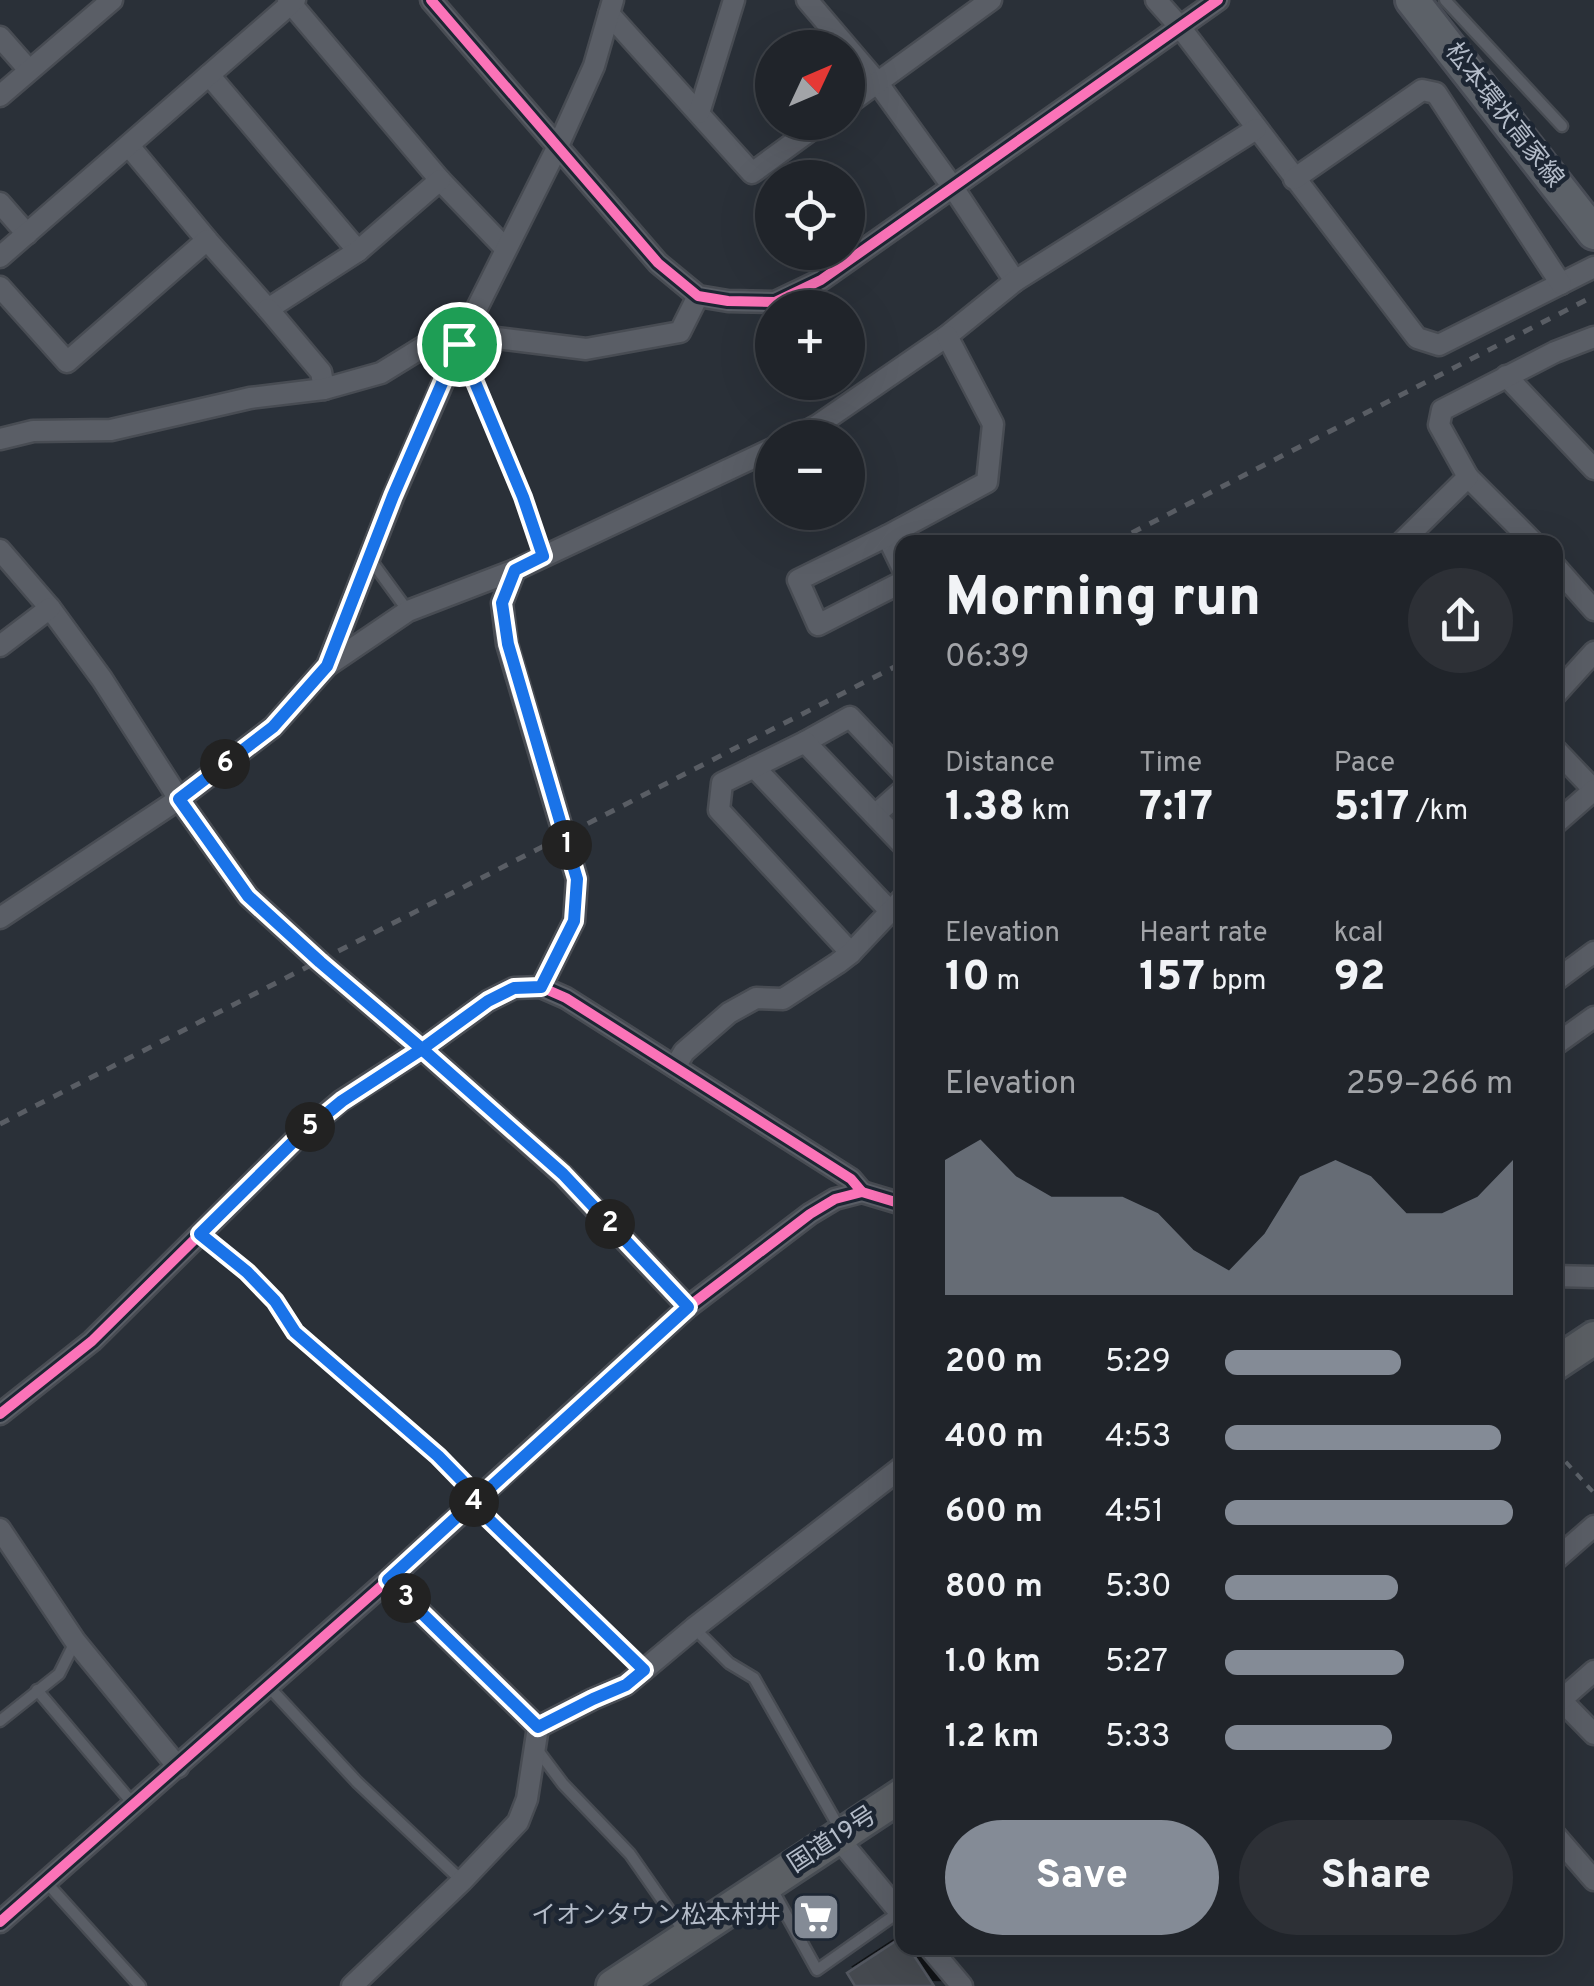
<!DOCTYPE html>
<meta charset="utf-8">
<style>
body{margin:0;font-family:Overpass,"Noto Sans JP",sans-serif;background:#2d3036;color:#f1f3f6;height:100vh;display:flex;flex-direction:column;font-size:38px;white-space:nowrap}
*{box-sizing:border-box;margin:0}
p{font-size:32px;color:#a2a4a8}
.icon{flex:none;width:55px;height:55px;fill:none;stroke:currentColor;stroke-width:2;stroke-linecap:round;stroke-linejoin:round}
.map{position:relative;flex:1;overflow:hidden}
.panel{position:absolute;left:895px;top:535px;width:668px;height:1420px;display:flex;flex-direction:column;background:#20242a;border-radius:20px;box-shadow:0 10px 40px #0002,0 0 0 2px #3d4147}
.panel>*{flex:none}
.needle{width:65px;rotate:46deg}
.buttons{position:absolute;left:755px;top:30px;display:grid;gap:20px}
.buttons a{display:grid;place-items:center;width:110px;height:110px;border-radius:50%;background:#20242a;box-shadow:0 10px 40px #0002,0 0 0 2px #3d4147;font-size:50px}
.pin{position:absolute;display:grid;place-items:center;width:85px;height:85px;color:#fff;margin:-42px;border:5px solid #fff;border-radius:50%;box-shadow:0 2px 10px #0007}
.km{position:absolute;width:50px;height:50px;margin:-25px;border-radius:50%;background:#222;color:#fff;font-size:28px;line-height:50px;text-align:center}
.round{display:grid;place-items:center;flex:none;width:105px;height:105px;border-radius:52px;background:#2d3036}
.summary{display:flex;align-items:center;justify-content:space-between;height:170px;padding:0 50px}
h1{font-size:55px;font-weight:800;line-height:75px}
.figures{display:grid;grid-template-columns:repeat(3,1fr);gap:15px;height:170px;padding:10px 50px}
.figures div{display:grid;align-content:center}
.figures b{font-size:42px;font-weight:800}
.figures small{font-size:28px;font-weight:400}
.figures p{font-size:28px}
.chart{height:280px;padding:20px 50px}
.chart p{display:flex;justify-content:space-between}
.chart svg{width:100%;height:180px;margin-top:10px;fill:#848b96;opacity:.7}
.cta{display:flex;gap:20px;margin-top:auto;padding:20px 50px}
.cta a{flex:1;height:115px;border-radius:60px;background:#848b96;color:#fff;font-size:40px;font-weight:800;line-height:115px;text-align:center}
.cta a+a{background:#2d3036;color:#f1f3f6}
ul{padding:0 50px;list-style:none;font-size:32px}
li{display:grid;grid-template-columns:160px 120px 1fr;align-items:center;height:75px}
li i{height:25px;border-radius:12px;background:#848b96}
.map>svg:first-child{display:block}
.building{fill:#444950;stroke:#52575f;stroke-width:2.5;filter:url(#shadow)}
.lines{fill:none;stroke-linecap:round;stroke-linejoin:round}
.service-casing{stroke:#484c53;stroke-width:15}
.minor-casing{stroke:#484c53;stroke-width:25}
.primary-casing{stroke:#484c55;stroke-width:38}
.trunk-casing{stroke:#474c53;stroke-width:38}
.path{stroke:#5d636a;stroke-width:4;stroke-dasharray:8 8;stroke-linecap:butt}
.service{stroke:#5a5e66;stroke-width:10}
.minor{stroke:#5a5e66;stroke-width:20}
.primary{stroke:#5c6168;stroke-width:32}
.trunk{stroke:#5b5f64;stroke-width:32}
.rail{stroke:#595d64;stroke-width:5;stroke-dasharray:10 10;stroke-linecap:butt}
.cycleway-casing{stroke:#1d2633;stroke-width:16}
.cycleway{stroke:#fb73b8;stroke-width:10}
.route-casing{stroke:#fff;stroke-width:20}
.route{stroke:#1a73e8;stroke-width:12}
.labels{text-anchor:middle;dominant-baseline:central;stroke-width:9;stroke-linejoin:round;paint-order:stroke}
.street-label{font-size:25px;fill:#b4bcc9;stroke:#1d2633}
.poi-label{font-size:25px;fill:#b4bcc9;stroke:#1d2633;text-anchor:end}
</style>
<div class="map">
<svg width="1594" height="1986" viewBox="0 0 1594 1986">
<defs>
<filter id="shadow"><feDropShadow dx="6" dy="-6" stdDeviation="0" flood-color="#0009"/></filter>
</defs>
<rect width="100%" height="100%" fill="#2a3038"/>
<!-- building -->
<path class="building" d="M902,1937V1948H909L934,1986H855L847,1973Z"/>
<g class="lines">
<!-- service casing -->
<g class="service-casing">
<g id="service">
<path d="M1445,0L1562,126"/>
<path d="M459,345L523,497L543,556"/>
<path d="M370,559L408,611"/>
<path d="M200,1234L247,1271L275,1301L295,1331L439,1456L478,1497"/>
<path d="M473,1503L644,1670"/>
<path d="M694,1628L729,1663L754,1678L840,1829"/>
<path d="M269,1687L357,1782L462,1881"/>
<path d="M37,1690L134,1805"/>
<path d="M0,1721L59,1674L75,1642"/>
<path d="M536,1748L563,1784L630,1854L685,1933"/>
<path d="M46,1882L140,1986"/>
<path d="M772,1889L817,1970L899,1912"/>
</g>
</g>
<!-- minor casing -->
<g class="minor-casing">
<g id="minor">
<path d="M288,0L440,180L505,248"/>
<path d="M431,0L658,263L698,296L728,301L775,302L821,280L1218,0"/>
<path d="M807,0L877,82L952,186L1015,281"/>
<path d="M1156,0L1180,27L1417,338L1439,345L1594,267"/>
<path d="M609,14L752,173L822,122"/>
<path d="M0,37L29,70"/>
<path d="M209,75L358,251"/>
<path d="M0,96L112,0"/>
<path d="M848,104L991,0"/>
<path d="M699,113L734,0"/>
<path d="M129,146L207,240"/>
<path d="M1294,179L1422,90L1436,93L1561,284"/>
<path d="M0,203L27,234"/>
<path d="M0,257L295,0"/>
<path d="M0,287L67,362L207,240L268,309L358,251L440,180"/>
<path d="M268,309L321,372L324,389"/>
<path d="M1506,376L1594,469"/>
<path d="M794,438L818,425L947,336L1015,281L1256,129"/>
<path d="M0,439L33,431L111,430L250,398L324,389L381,373L441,336L464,334L586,349L680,332L698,296"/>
<path d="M1468,477L1533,542"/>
<path d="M887,536L902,567"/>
<path d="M1402,542L1468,477L1439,425L1442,410L1555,352L1594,337"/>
<path d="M0,550L50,608L102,679L179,799L248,896L320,962L422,1049L563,1175L688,1307"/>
<path d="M1555,566L1594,610"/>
<path d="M515,570L502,603L507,644L577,879L574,921L541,987"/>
<path d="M902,582L818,625L798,580L887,536L987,482L993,424L947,336"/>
<path d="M0,646L50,608"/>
<path d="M327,666L393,497L464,334L558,146L594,66L613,0"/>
<path d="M1555,695L1594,652"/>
<path d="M805,742L850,717L902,772"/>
<path d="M1555,749L1594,790"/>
<path d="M754,767L891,912"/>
<path d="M875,815L902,791"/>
<path d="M1555,824L1594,790"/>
<path d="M0,918L179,799L273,727L327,666L408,611L515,570L772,449"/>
<path d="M851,953L719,810L722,783L805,742L902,844"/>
<path d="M1555,981L1594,952"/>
<path d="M1555,1045L1594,1017"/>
<path d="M675,1067L684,1052L729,1013L756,998L783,999L838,963L851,953L902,899"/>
<path d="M1555,1276L1594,1277"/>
<path d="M0,1414L92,1341L296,1139L341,1101L422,1049L488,1001L514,988L541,987L566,998L851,1179L862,1192"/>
<path d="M0,1529L75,1641L178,1767"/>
<path d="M1555,1560L1594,1526"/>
<path d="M388,1580L538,1727"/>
<path d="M1555,1694L1594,1734"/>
<path d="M1561,1700L1594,1671"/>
<path d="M538,1727L593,1699L626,1685L694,1628L902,1467"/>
<path d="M1555,1835L1594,1880"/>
<path d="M838,1838L902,1915"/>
<path d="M0,1922L388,1580L688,1307L810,1214L835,1199L862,1192L902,1204"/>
<path d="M930,1948L962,1986"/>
<path d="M352,1986L462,1881L518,1822L527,1799L538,1727"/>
</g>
</g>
<!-- primary casing -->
<g class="primary-casing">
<path id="primary" d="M1412,0L1594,233"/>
</g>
<!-- trunk casing -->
<g class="trunk-casing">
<g id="trunk">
<path d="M1555,1364L1594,1338"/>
<path d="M613,1986L902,1795"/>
</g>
</g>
<!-- path -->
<path class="path" d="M1555,1450L1594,1493"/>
<!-- service -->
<use href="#service" class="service"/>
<!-- minor -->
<use href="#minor" class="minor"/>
<!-- primary -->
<use href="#primary" class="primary"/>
<!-- trunk -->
<use href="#trunk" class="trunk"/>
<!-- rail -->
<g class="rail">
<path d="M1114,542L1594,296"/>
<path d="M0,1124L902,663"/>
</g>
<!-- cycleway casing -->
<g class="cycleway-casing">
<g id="cycleway">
<path d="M431,0L658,263L698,296L728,301L775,302L821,280L1218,0"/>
<path d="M0,1414L92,1341L296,1139L341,1101L422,1049L488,1001L514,988L541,987L566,998L851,1179L862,1192"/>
<path d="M0,1922L388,1580L688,1307L810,1214L835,1199L862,1192L902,1204"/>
</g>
</g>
<!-- cycleway -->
<use href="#cycleway" class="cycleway"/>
</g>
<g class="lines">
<!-- route casing -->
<g class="route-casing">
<path id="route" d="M459,344L523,497L543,556L515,570L502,603L508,644L577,879L574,921L541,987L514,988L488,1001L422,1049L563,1174L688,1307L479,1498L472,1503L388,1580L538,1727L593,1699L626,1685L644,1670L472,1503L479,1498L438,1456L295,1332L275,1301L247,1272L200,1234L296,1139L342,1101L422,1049L320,962L248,896L179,799L273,727L327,666L393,496L459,344"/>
</g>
<!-- route -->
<use href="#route" class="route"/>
</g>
<!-- icons -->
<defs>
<g id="supermarket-square" transform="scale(2.5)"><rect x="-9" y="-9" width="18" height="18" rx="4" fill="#848b96" stroke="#1d2633"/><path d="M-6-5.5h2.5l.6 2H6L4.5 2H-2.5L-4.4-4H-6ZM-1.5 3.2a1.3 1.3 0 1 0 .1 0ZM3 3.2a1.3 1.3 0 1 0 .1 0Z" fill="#fff"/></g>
</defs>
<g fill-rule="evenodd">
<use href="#supermarket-square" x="816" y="1917"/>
</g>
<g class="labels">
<!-- street labels -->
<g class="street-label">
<text transform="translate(1503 116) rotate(52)">松本環状高家線</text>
<text transform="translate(833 1841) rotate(-33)">国道19号</text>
</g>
<!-- poi labels -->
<g class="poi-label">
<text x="781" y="1917">イオンタウン松本村井</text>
</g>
</g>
</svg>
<div class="buttons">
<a><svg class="needle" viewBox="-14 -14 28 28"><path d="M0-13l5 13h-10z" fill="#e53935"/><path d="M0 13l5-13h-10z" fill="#a2a4a8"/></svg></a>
<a><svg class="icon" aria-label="locate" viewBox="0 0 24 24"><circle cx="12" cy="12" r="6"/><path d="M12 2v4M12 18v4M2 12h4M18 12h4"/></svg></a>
<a>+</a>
<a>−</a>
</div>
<div class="pin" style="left:459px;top:344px;background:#1e9e55"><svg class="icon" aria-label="arrive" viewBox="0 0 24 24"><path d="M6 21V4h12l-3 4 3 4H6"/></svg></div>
<b class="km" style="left:567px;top:845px">1</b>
<b class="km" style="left:610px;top:1224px">2</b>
<b class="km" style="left:406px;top:1598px">3</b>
<b class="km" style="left:474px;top:1502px">4</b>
<b class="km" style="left:310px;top:1127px">5</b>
<b class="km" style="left:225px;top:764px">6</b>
<section class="panel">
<div class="summary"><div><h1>Morning run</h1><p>06:39</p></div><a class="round"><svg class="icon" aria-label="share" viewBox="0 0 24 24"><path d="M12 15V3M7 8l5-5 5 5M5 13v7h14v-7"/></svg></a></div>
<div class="figures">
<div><p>Distance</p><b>1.38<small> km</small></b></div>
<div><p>Time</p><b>7:17</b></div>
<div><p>Pace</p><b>5:17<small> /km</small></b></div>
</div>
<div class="figures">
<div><p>Elevation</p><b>10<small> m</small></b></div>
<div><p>Heart rate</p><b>157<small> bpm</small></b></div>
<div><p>kcal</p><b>92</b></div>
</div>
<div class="chart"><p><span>Elevation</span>259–266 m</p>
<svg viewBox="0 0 160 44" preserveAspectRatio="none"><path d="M0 44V11L10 6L20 15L30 20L40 20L50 20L60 24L70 33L80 38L90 29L100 15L110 11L120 15L130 24L140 24L150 20L160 11V44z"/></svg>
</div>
<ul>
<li><b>200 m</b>5:29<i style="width:61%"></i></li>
<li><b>400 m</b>4:53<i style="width:96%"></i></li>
<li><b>600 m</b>4:51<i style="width:100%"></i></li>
<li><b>800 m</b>5:30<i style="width:60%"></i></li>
<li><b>1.0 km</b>5:27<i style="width:62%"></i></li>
<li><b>1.2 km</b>5:33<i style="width:58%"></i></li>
</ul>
<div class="cta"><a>Save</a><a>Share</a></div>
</section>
</div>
